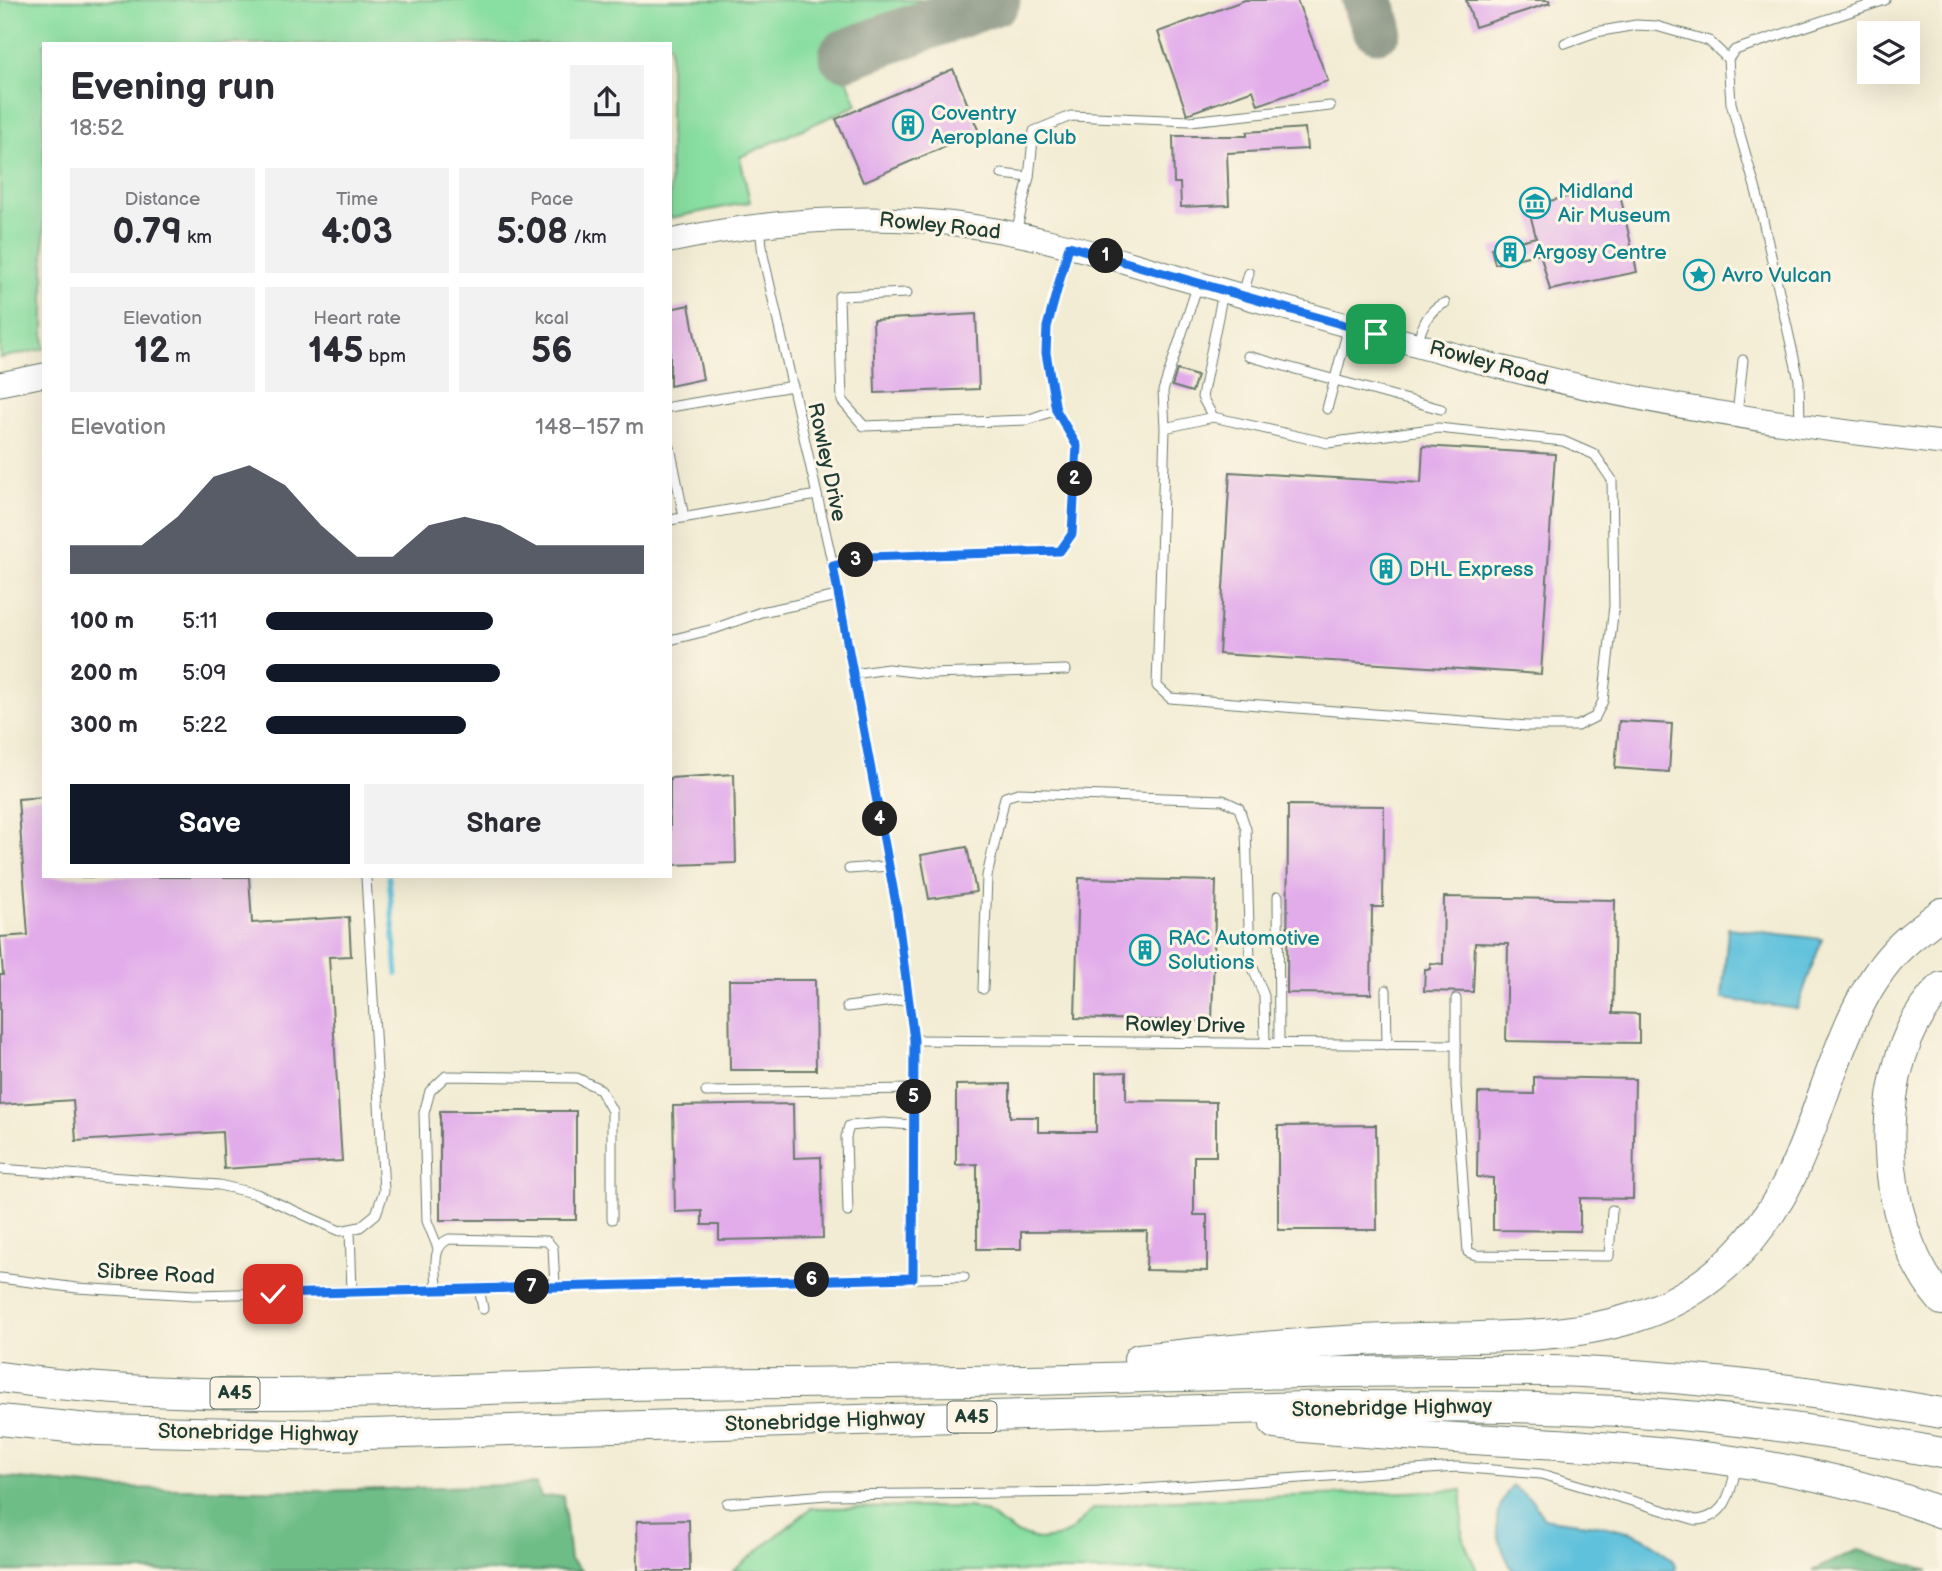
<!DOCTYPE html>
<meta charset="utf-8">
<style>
body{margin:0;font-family:"Balsamiq Sans",sans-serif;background:#f2f2f3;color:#2b2b33;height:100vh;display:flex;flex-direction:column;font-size:26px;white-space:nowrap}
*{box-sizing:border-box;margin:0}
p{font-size:23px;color:#7c7c81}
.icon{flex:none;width:38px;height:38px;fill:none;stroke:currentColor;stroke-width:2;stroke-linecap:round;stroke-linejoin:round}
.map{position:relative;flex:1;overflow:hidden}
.sheet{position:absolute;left:42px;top:42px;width:630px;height:836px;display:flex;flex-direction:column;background:#fff;border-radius:0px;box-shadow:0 7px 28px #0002}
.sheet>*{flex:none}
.fabs{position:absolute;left:1857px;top:21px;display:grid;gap:14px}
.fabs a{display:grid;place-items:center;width:63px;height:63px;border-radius:0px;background:#fff;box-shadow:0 7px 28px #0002;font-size:35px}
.pin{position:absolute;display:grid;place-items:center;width:60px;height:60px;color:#fff;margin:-30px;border-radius:14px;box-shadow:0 4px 10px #0006}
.km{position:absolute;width:35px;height:35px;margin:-18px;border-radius:50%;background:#222;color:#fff;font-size:19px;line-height:35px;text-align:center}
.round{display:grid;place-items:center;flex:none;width:74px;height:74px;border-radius:0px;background:#f2f2f3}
.headline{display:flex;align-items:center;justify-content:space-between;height:119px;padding:0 28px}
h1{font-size:38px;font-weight:700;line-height:52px}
.figures{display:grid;grid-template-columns:repeat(3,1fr);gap:10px;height:119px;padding:7px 28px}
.figures div{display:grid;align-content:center;border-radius:0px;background:#f2f2f3;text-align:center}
.figures b{font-size:35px;font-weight:700}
.figures small{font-size:19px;font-weight:400}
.figures p{font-size:19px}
.chart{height:196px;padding:14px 28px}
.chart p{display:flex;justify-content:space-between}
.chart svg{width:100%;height:126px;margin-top:7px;fill:#111827;opacity:.7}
.button{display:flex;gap:14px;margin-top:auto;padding:14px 28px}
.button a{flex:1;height:80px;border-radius:0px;background:#111827;color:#fff;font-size:28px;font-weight:700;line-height:80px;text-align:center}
.button a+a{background:#f2f2f3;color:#2b2b33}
ul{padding:0 28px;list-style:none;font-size:23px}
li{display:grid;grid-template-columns:112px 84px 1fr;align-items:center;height:52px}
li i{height:18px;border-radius:9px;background:#111827}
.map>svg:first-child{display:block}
.green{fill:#89dea1;stroke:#548e6a;stroke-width:2}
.forest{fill:#6ebd87;stroke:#467d5e;stroke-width:2}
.water{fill:#5ec1dc;stroke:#3e7f88;stroke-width:2}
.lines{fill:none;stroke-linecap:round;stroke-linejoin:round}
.stream{stroke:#5ec1dc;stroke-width:5}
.taxiway{stroke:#899484;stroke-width:51}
.building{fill:#e2aceb}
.service-casing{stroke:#697a6c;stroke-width:11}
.tertiary-casing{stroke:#697a6c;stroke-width:25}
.trunk-casing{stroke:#697a6c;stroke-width:32}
.service{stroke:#fff;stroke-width:9}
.tertiary{stroke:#fff;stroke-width:23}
.trunk{stroke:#fff;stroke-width:30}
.route-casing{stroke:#fff;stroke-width:14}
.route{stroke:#1a73e8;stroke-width:9}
.labels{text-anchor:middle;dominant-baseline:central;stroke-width:6;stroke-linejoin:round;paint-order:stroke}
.shield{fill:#fcf5e5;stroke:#617469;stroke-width:2}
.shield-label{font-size:19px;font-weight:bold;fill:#1f3d34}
.culture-label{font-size:21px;fill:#0d838f;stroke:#fcf5e5;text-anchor:start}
.street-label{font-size:21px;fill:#1f3d34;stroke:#fcf5e5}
</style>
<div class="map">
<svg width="1942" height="1571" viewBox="0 0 1942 1571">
<rect width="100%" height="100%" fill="#fcf5e5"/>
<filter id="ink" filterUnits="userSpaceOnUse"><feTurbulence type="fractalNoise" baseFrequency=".0143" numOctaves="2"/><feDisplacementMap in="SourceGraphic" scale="14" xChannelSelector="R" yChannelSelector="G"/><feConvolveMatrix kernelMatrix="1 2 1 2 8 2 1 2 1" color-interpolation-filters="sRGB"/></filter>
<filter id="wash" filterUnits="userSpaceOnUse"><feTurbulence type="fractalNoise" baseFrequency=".00686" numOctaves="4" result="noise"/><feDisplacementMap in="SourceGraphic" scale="28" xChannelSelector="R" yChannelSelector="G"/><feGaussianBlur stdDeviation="1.57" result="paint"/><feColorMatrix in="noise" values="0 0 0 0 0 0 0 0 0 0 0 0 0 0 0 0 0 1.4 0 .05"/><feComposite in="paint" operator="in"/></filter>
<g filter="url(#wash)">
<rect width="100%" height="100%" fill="#f3ecd4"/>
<!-- green -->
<g class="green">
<path d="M0,0H958L834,44L857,105L740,157L750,202L670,218V44H44V349L0,358Z"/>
<path d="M1462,1490V1536L1477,1571H733L811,1508L969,1507L985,1512L1016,1533L1041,1540L1056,1538L1071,1531L1093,1509L1150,1501Z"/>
</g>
<!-- forest -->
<g class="forest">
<path d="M0,1477L108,1488L322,1491L537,1484L541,1497L563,1496L570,1560L582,1571H0Z"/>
<path d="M1858,1550L1929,1571H1812Z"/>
</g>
<!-- water -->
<g class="water">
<path d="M1728,928L1822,939L1797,1009L1722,999Z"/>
<path d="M1512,1486L1532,1500L1544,1518C1596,1528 1640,1520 1676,1565L1675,1571H1513C1496,1540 1488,1516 1512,1486Z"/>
</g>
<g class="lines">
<!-- stream -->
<path class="stream" d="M389,877L397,974"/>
<!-- taxiway -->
<g class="taxiway">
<path d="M1367,0L1377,27"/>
<path d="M844,55L995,0"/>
</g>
</g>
<g id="blocks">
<!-- building -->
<g class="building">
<path d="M1245,0H1297L1328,81L1258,105L1253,90L1187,114L1158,32Z"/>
<path d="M1466,0H1549L1550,3L1475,27Z"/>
<path d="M953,69L979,132L863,182L836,119Z"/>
<path d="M1305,128L1307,149L1227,153L1229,205L1181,207L1180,183H1174L1173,136H1247V132Z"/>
<path d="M1618,185L1637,272L1550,290L1540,253L1495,264L1491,248L1536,237L1528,206Z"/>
<path d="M689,305L703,379L670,386V309Z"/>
<path d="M976,314L979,389L875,393L873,320Z"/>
<path d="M1177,370L1197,376L1192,392L1172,386Z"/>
<path d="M1423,446L1555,454L1541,674L1219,654L1230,472L1421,483Z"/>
<path d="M1619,721L1672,724L1669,772L1615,768Z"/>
<path d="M734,774L736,863L670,865V778Z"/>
<path d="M44,797V877H249L252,923L349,917L351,956L329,957L342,1161L224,1169L222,1132L76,1141L73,1100L0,1105V975H3L0,937L28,935L18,799Z"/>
<path d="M1288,805L1384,806L1383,907H1372L1371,994L1287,993Z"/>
<path d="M967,847L976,892L929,899L921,855Z"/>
<path d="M1079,878L1216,881L1212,1022L1075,1018Z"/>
<path d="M1444,897L1615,900L1613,1013L1639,1014V1043L1506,1041L1508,944L1475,943L1473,992L1424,991L1425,969H1430V963L1443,964Z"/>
<path d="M729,980H815L816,1070H730Z"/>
<path d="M1126,1072V1101L1216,1102V1156H1194V1215H1207V1271L1146,1270L1147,1231L1021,1232V1249H977V1164L956,1165V1085L1010,1084V1117H1038V1132H1096V1073Z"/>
<path d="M1534,1077L1635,1079L1633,1199L1580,1198V1231L1493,1230V1178L1477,1177L1478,1093L1534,1094Z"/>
<path d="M793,1104L794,1158L821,1157L823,1238L719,1240V1225H702V1211L675,1212L673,1106Z"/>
<rect x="440" y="1111" width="136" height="109"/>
<path d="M1376,1125L1377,1230H1278V1126Z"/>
<path d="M689,1520L690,1571H638L637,1521Z"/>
</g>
</g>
</g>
<g filter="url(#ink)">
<use href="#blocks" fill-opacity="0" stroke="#697a6c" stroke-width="2"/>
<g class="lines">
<!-- service casing -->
<g class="service-casing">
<g id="service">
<path d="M1565,43L1596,32L1636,25L1656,26L1709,41L1728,59"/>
<path d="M1002,174L1029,177L1016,233"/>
<path d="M1029,177L1034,131L1071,116L1190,121L1330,106"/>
<path d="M760,227L763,255L833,566L896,904L914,1040L913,1278"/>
<path d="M907,293L839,296L842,401L864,426L1027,420L1056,410L1046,353L1047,327L1069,247"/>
<path d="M1243,294L1249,273"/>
<path d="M1417,343C1422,327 1428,309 1445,303"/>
<path d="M1248,356L1441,409"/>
<path d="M670,407L793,386"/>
<path d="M1327,409L1349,326"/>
<path d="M1737,414L1743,360"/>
<path d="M1213,417L1202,397L1223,292"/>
<path d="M1800,424L1799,380L1757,194L1731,103L1728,59L1735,50L1885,0"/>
<path d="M1165,428L1213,417L1328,443L1438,428L1563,441L1595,455L1612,480L1614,606L1603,701L1595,717L1577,726H1527L1170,698L1157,686L1165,428L1163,391L1198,284"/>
<path d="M670,447L684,517"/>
<path d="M670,520L817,495"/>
<path d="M833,566L866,557L1060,551L1072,534L1077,446L1056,410"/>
<path d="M670,640L714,629L761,612L838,596"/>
<path d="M853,674L888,669L930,674L1066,670"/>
<path d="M849,869L889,866"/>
<path d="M1278,896L1279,1043"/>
<path d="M983,989L987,876L1005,797L1018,793L1223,800L1239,808L1246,829L1250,960L1264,996L1265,1043"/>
<path d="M1386,990L1387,1045"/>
<path d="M1456,999V1086L1468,1252L1476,1255L1609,1256L1612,1210"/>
<path d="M847,1007L908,999"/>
<path d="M914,1040L1456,1045"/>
<path d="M706,1092L914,1089"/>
<path d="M0,1169L219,1185L257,1194L340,1231L360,1227L376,1214L384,1191L366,877"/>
<path d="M848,1212L846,1137L849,1126L883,1123L913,1125"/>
<path d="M350,1230L352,1292"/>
<path d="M438,1248L427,1221L424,1113L430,1091L446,1076L577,1078L600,1089L612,1111V1219"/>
<path d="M0,1278L77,1288L194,1295L964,1277"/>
<path d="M479,1288L483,1309"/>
<path d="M437,1289C437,1272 430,1247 449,1239L547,1241L553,1248L555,1286"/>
<path d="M727,1503L827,1495L1099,1492L1457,1467L1541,1474L1696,1520C1725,1518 1731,1493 1736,1468"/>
</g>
</g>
<!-- tertiary casing -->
<g class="tertiary-casing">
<g id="tertiary">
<path d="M670,241C754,223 837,215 923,221C1015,227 1103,255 1190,281C1291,310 1391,338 1492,365C1640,403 1790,427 1942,443"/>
<path d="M0,384L44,375"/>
</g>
</g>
<!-- trunk casing -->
<g class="trunk-casing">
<g id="trunk">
<path d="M1942,987C1867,1059 1877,1226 1942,1300"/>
<path d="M1139,1359C1222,1351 1304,1342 1387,1339C1544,1333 1687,1354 1780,1197C1823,1123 1839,1005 1901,946C1913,934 1928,924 1942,913"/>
<path d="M0,1377C193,1405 391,1391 586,1386C749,1382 912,1383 1075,1379C1202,1375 1329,1371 1456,1371C1498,1371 1541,1370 1583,1372C1704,1378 1823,1392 1942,1413"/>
<path d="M0,1420L98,1430L335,1435L1339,1406C1460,1406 1580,1406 1700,1417C1781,1424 1862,1438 1942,1453"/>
<path d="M1275,1424C1494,1449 1734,1433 1942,1513"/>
</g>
</g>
<!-- service -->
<use href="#service" class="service"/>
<!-- tertiary -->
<use href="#tertiary" class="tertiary"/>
<!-- trunk -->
<use href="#trunk" class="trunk"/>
</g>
</g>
<g class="lines" filter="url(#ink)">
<!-- route casing -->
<g class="route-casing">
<path id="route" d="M273,1294L913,1278L914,1040L896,904L833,566L866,557L1060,551L1072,534L1077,446L1056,410L1046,353L1047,327L1069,246L1376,334"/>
</g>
<!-- route -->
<use href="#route" class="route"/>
</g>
<!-- icons -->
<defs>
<g id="building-ring" transform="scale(1.575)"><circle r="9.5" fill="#fcf5e5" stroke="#0f9aa8" stroke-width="1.5"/><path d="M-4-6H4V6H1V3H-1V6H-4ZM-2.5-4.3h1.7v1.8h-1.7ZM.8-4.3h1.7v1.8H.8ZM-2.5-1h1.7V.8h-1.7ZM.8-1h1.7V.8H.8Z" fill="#0f9aa8"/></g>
<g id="museum-ring" transform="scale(1.575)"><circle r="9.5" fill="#fcf5e5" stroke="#0f9aa8" stroke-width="1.5"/><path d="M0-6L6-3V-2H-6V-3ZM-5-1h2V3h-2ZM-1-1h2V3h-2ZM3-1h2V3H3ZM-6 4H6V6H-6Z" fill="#0f9aa8"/></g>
<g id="sight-ring" transform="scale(1.575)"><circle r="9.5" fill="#fcf5e5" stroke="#0f9aa8" stroke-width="1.5"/><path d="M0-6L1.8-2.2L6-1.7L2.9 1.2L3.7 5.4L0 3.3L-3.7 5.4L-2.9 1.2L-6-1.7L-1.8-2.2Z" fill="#0f9aa8"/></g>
</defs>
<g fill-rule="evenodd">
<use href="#building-ring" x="908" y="125"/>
<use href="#museum-ring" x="1535" y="203"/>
<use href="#building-ring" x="1510" y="252"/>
<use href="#sight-ring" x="1699" y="275"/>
<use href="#building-ring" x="1386" y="569"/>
<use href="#building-ring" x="1145" y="950"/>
</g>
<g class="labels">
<!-- shield labels -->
<g class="shield">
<rect x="210.5" y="1377.5" width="49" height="31" rx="5"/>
<rect x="947.5" y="1401.5" width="49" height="31" rx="5"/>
</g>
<g class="shield-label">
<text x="235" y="1393">A45</text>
<text x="972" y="1417">A45</text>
</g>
<!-- culture labels -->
<g class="culture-label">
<text x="931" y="113">Coventry<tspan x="931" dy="24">Aeroplane Club</tspan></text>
<text x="1558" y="191">Midland<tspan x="1558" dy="24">Air Museum</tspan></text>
<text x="1533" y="252">Argosy Centre</text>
<text x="1722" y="275">Avro Vulcan</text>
<text x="1409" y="569">DHL Express</text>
<text x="1168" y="938">RAC Automotive<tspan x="1168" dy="24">Solutions</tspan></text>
</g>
<!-- street labels -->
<g class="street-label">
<text transform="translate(940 226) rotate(6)">Rowley Road</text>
<text transform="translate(1489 363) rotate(15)">Rowley Road</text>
<text transform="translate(827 462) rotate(78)">Rowley Drive</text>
<text transform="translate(1185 1025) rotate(1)">Rowley Drive</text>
<text transform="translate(156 1274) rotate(3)">Sibree Road</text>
<text transform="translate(1392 1408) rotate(-1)">Stonebridge Highway</text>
<text transform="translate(825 1421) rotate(-2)">Stonebridge Highway</text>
<text transform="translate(258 1433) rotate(1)">Stonebridge Highway</text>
</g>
</g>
</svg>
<div class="fabs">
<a><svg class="icon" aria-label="layers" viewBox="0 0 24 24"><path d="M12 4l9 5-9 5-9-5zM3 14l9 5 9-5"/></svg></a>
</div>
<div class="pin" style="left:1376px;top:334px;background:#1e9e55"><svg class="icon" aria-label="arrive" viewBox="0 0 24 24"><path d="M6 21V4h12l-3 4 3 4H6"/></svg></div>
<div class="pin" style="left:273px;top:1294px;background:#d93025"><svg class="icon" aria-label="check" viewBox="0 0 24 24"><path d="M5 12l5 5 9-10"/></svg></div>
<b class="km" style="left:1106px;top:256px">1</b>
<b class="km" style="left:1075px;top:479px">2</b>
<b class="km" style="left:856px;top:560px">3</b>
<b class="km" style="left:880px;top:819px">4</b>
<b class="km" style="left:914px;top:1097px">5</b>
<b class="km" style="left:812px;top:1280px">6</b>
<b class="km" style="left:532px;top:1287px">7</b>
<section class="sheet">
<div class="headline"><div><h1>Evening run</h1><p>18:52</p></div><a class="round"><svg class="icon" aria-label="share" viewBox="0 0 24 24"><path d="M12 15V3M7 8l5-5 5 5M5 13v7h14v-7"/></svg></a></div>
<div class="figures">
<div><p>Distance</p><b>0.79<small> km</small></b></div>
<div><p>Time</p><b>4:03</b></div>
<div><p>Pace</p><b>5:08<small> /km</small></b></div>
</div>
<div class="figures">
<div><p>Elevation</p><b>12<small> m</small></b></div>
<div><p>Heart rate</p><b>145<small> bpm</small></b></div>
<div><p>kcal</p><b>56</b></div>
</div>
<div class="chart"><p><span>Elevation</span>148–157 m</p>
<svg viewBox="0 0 160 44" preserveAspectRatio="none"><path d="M0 44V34L10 34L20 34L30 24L40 10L50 6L60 13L70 27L80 38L90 38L100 27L110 24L120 27L130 34L140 34L150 34L160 34V44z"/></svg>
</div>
<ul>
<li><b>100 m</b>5:11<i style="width:60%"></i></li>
<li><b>200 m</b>5:09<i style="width:62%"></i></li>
<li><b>300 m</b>5:22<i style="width:53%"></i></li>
</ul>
<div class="button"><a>Save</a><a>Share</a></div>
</section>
</div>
